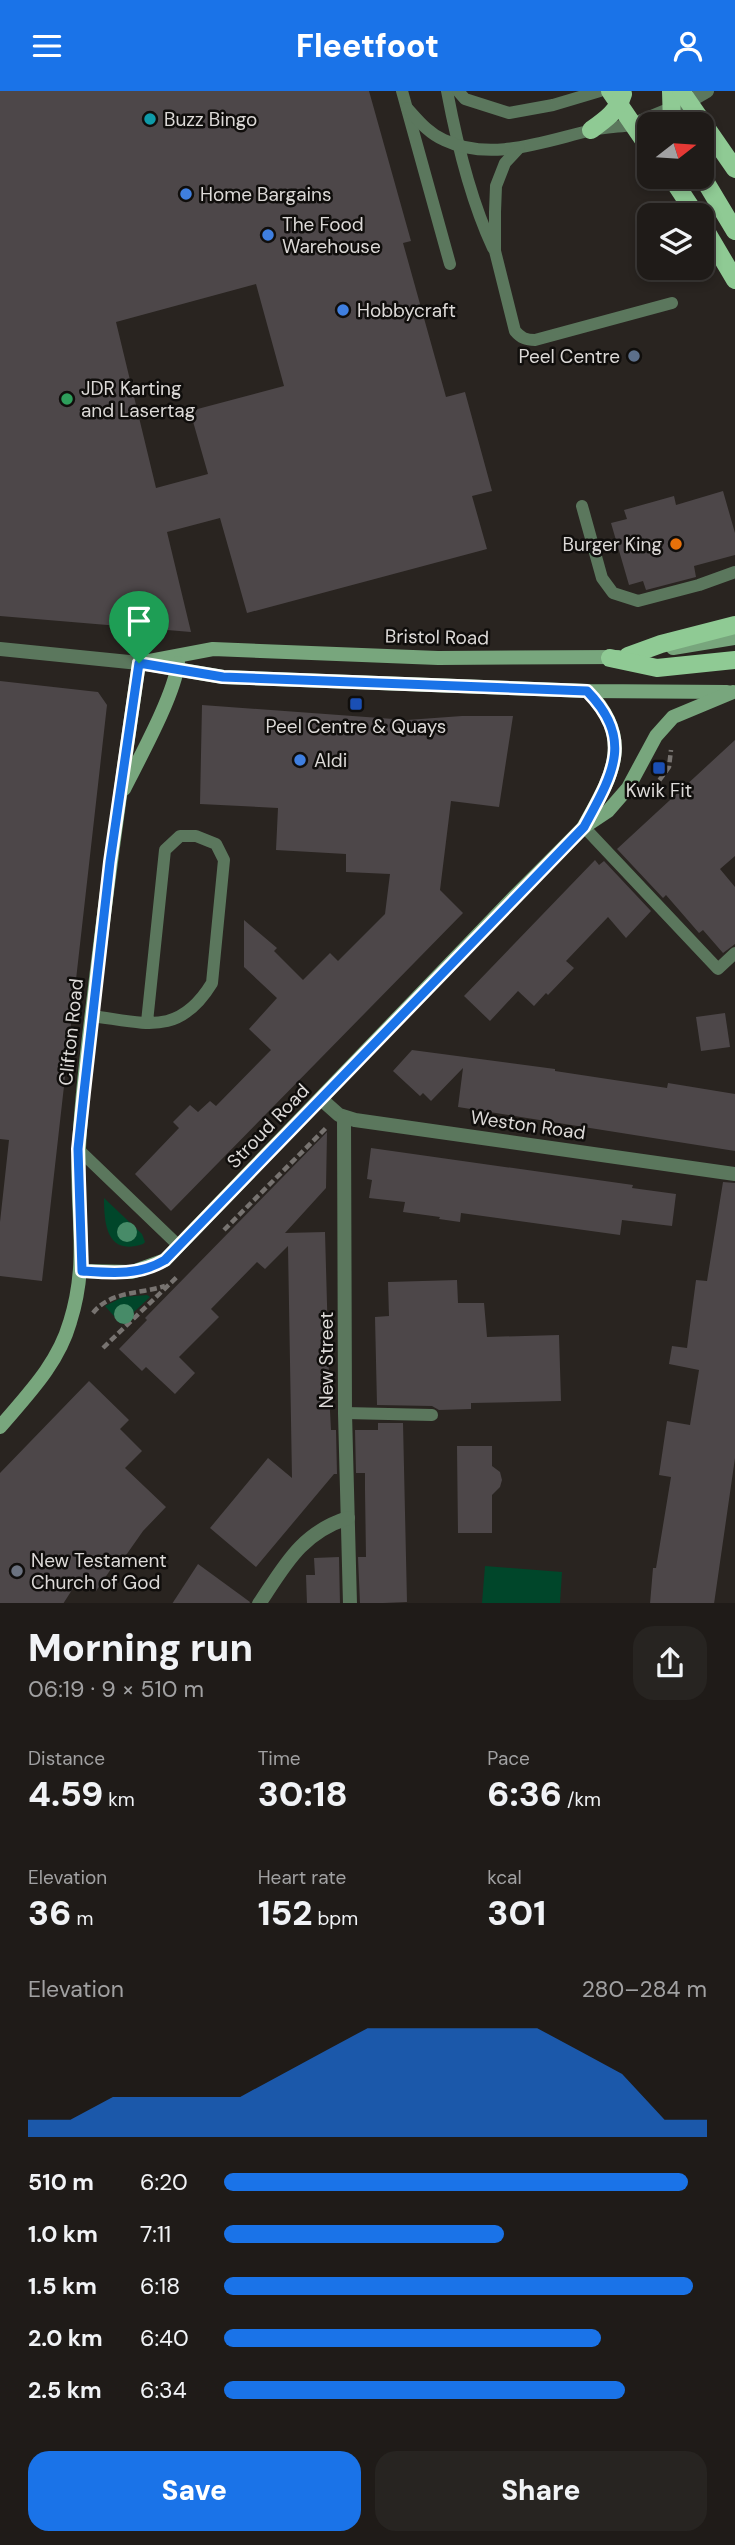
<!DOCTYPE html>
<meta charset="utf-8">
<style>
body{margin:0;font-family:"DM Sans",sans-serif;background:#272421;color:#f1f3f6;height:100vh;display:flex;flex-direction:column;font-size:26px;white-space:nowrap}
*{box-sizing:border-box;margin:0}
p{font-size:23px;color:#a1a1a2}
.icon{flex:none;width:38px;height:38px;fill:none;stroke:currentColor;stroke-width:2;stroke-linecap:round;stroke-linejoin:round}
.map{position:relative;height:1512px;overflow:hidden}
.details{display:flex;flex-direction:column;background:#1f1b18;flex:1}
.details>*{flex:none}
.needle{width:46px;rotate:73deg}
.controls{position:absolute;left:637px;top:21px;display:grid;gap:14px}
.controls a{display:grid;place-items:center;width:77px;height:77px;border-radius:14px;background:#1f1b18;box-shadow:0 4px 10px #0003,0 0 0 2px #3c3937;font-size:35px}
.pin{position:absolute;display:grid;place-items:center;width:60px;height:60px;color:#fff;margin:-72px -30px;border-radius:50% 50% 50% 0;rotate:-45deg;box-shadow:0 0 7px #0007}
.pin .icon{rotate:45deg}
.round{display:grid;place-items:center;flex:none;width:74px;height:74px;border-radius:21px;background:#272421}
.head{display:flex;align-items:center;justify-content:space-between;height:119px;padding:0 28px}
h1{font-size:38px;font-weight:800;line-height:52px}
.figures{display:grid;grid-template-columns:repeat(3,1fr);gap:10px;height:119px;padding:7px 28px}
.figures div{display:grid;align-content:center}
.figures b{font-size:35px;font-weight:800}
.figures small{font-size:19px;font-weight:400}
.figures p{font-size:19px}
.chart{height:196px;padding:14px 28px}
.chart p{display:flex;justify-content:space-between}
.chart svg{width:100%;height:126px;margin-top:7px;fill:#1a73e8;opacity:.7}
.button{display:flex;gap:14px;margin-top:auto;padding:14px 28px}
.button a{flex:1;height:80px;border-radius:21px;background:#1a73e8;color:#fff;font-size:28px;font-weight:800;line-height:80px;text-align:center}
.button a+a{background:#272421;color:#f1f3f6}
ul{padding:0 28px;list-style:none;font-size:23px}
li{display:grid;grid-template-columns:112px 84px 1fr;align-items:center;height:52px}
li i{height:18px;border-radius:9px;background:#1a73e8}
header{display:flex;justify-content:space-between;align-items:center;height:91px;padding:0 28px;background:#1a73e8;color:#fff;font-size:32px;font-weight:800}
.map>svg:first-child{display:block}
.green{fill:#00462a}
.building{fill:#4d4749;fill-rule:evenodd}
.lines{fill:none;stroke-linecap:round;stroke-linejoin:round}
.path{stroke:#777370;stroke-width:4.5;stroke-dasharray:7 3.5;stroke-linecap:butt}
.service{stroke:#5b775d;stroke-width:12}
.minor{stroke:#5b775d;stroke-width:14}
.tertiary{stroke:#5b775d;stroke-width:14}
.secondary{stroke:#78a67d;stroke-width:14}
.primary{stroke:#8fca94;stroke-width:18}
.tree{fill:#478b68}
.route-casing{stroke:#fff;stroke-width:14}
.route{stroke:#1a73e8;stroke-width:9}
.culture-dot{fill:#0f9aa8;stroke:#100e0c;stroke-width:2.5}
.shop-dot{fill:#3f7fe0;stroke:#100e0c;stroke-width:2.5}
.service-dot{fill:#5c6f8a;stroke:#100e0c;stroke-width:2.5}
.leisure-dot{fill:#2e9e5b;stroke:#100e0c;stroke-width:2.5}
.food-dot{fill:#e8710a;stroke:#100e0c;stroke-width:2.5}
.transit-dot{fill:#1a4fb4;stroke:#100e0c;stroke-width:2.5}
.worship-dot{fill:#6b7280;stroke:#100e0c;stroke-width:2.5}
.labels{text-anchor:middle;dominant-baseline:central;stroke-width:5;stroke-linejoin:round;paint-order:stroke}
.poi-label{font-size:19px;fill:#dcd9d7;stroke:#100e0c;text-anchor:start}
.street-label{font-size:19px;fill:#dcd9d7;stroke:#100e0c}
</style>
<header><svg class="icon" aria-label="menu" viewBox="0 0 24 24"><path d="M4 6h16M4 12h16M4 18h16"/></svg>Fleetfoot<svg class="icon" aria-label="person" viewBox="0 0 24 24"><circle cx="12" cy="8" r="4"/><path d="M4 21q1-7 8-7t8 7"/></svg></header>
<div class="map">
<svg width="735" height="1513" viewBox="0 0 735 1513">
<rect width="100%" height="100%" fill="#292420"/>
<!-- green -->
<g class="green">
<path d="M104,1107L142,1143L145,1151L143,1153C107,1165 104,1134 104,1107Z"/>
<path d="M147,1204L150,1206L121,1233L105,1215L123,1206Z"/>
<path d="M485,1475L562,1481L560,1512H482Z"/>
</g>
<!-- building -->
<g class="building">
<path d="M0,0H369L411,150L403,152L446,306L465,301L492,400L472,405L487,458L247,522L220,427L167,441L191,541L0,525ZM256,193L284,295L190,320L208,383L156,397L116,231Z"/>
<path d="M723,400L735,442V464L694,475L696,486L646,499L643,490L629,494L611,432L627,428L624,419L674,405L676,414Z"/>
<path d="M0,590L98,601L107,614L42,1190L0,1185V1131L9,1049L0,1048Z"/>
<path d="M202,614L407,629L462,625H513L499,716L451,710L440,799L463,822L171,1120L135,1083L179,1037L173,1031L190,1014L198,1021L210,1010L216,1015L271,959L249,938L277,907L244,876V829L277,857L274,860L303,889L330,862L338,870L385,823L390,783L346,781V763L276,759L278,717L200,713Z"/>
<path d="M735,649V765L720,778L735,796V853L723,862L703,839L699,842L666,804L663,807L617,758Z"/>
<path d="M595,769L599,774L604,770L651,820L626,847L608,826L566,870L574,877L548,904L546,902L534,915L518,900L490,930L464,905Z"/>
<path d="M725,922L730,956L701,960L696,926Z"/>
<path d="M412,959L555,978V980L667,997L668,992L735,1003V1060L458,1016L463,977L431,1010L423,1002L420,1005L393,980Z"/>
<path d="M327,1041L326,1097L285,1142L325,1141L330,1320L331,1339H336L337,1383H334L256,1476L210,1437L268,1367L292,1387L288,1155L265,1178L257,1171L211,1218L219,1226L179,1266L195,1282L175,1303L146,1276L142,1280L119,1258L147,1229L145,1227Z"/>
<path d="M371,1057L633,1094L632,1097L676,1103L672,1135L622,1129L620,1144L461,1122L460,1131L439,1128L440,1126L403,1121L405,1111L369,1107L372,1089L367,1088Z"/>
<path d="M723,1091L735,1092V1367L714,1513H650L653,1477H656L671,1386L659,1384L667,1330L690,1334L699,1279L669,1273L672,1255L687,1257L696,1189L707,1190Z"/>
<path d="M457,1189L458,1212H484L487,1246L559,1244L561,1310L471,1312V1318L439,1319L432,1315L377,1314L375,1226L389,1225L388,1191Z"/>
<path d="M89,1290L129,1329L120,1338L142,1360L125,1377L166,1416L143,1440L117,1477L113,1475L96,1500L79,1488L63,1513H0V1382Z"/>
<path d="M378,1332H403L407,1511L360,1513L358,1466H366L365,1399V1382H356L355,1339H378Z"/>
<path d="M457,1355H492V1375L500,1381L502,1389L500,1396L492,1404V1442H458Z"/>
<path d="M339,1466L340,1513H307L306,1484H315L314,1467Z"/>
<path d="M198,1473L250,1511L249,1513H172Z"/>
</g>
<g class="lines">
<!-- path -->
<g class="path">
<path d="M647,706L669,676L671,659"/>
<path d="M224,1139L326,1037"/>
<path d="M93,1222C110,1200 140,1203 165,1195"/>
<path d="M103,1257L178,1185"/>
</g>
<!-- service -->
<g class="service">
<path d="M402,0L450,173"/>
<path d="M447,0C457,53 470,108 493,157"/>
<path d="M458,0L465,8L509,22L553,14L600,0"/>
<path d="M407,17C418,29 428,42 444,49C490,71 542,51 588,40C602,36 617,36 632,34"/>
<path d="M519,57L505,72L496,95L495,121V160L515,240C521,247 526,249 535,249L672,212"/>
<path d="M582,415L602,487L613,502L638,510L699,494L735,481"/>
<path d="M584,736L718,878L735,862"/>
<path d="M92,925C146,932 179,946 212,892L224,769L216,753L196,745H180L165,759L147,931"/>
<path d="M78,1058L179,1155"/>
<path d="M345,1322L432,1324"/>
</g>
<!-- minor -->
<g class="minor">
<path d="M632,34L688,11L707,0"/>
<path d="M321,1008L339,1024L355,1029L735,1083"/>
<path d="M344,1026L345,1322L350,1513"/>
<path d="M259,1513C285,1474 301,1442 348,1427"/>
</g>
<!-- tertiary -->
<path class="tertiary" d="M0,558L139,572"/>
<!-- secondary -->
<g class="secondary">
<path d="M673,557L735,547"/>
<path d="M139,572L213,558L438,567L619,566"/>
<path d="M147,573L223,586L588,600L727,601"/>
<path d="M124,698C139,668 175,603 178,572"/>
<path d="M584,735C613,683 634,649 588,600"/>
<path d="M82,1180L132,1181L165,1169L514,806L584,736L608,720L628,697L656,645L673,626L733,601"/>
<path d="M0,1336C28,1303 58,1273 70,1231C90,1168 75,1119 79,1057C81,1006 88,954 94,904C107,793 123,682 139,572"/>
</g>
<!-- primary -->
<g class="primary">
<path d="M610,0L649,57"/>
<path d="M671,0L672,33"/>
<path d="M681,0L735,78"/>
<path d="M591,39C605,29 618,20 623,3"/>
<path d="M702,85L735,140"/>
<path d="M671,86L696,124"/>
<path d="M702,133L735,189"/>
<path d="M628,565L661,553L735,534"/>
<path d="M610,567L657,577L735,569"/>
</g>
</g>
<!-- trees -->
<g class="tree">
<circle cx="127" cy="1141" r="10"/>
<circle cx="124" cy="1223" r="10"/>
</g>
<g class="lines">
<!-- route casing -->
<g class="route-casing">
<path id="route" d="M139,572L223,586L587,600C635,649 612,684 584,736L165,1169C138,1185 111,1182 82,1180L78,1058L84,1001L110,771Z"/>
</g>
<!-- route -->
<use href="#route" class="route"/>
</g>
<!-- markers -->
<circle class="culture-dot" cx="150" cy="28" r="7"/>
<g class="shop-dot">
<circle cx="186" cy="103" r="7"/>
<circle cx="268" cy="144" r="7"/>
<circle cx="343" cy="219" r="7"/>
<circle cx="300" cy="669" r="7"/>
</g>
<circle class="service-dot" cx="634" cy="265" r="7"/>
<circle class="leisure-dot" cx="67" cy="308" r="7"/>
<circle class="food-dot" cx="676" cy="453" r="7"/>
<g class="transit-dot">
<rect x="349" y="606" width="14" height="14" rx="3.5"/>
<rect x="652" y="670" width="14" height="14" rx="3.5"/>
</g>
<circle class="worship-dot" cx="17" cy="1480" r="7"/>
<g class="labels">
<!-- poi labels -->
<g class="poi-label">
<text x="164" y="28">Buzz Bingo</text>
<text x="200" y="103">Home Bargains</text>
<text x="282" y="133">The Food<tspan x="282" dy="22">Warehouse</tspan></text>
<text x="357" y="219">Hobbycraft</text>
<text x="620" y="265" text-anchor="end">Peel Centre</text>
<text x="81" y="297">JDR Karting<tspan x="81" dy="22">and Lasertag</tspan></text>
<text x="662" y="453" text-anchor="end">Burger King</text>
<text x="356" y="635" text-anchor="middle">Peel Centre &amp; Quays</text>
<text x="314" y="669">Aldi</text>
<text x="659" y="699" text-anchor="middle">Kwik Fit</text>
<text x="31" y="1469">New Testament<tspan x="31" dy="22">Church of God</tspan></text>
</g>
<!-- street labels -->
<g class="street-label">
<text transform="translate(437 546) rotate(1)">Bristol Road</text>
<text transform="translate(71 941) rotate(-84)">Clifton Road</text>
<text transform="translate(528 1034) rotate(8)">Weston Road</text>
<text transform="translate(268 1035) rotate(-46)">Stroud Road</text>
<text transform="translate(326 1269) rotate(-90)">New Street</text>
</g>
</g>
</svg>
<div class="controls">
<a><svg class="needle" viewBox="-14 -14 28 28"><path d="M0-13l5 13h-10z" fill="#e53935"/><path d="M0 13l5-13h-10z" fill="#a1a1a2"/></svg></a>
<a><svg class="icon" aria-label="layers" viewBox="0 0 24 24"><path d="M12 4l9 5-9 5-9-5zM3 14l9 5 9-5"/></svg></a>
</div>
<div class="pin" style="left:139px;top:572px;background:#1e9e55"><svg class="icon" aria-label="arrive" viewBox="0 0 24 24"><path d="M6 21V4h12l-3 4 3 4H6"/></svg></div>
</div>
<section class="details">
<div class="head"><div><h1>Morning run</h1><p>06:19 · 9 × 510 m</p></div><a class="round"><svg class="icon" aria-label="share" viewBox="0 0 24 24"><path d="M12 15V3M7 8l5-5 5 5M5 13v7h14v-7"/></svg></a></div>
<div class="figures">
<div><p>Distance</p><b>4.59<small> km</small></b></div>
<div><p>Time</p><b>30:18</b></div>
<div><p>Pace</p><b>6:36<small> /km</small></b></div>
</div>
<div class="figures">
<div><p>Elevation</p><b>36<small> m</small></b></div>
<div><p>Heart rate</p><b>152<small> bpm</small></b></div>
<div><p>kcal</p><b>301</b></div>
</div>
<div class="chart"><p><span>Elevation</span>280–284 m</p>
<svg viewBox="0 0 160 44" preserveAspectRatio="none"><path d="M0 44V38L10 38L20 30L30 30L40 30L50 30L60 22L70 14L80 6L90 6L100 6L110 6L120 6L130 14L140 22L150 38L160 38V44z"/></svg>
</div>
<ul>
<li><b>510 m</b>6:20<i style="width:96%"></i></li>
<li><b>1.0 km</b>7:11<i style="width:58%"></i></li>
<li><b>1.5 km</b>6:18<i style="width:97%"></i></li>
<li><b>2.0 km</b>6:40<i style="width:78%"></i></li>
<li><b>2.5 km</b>6:34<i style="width:83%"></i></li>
</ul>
<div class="button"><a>Save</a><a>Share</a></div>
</section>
